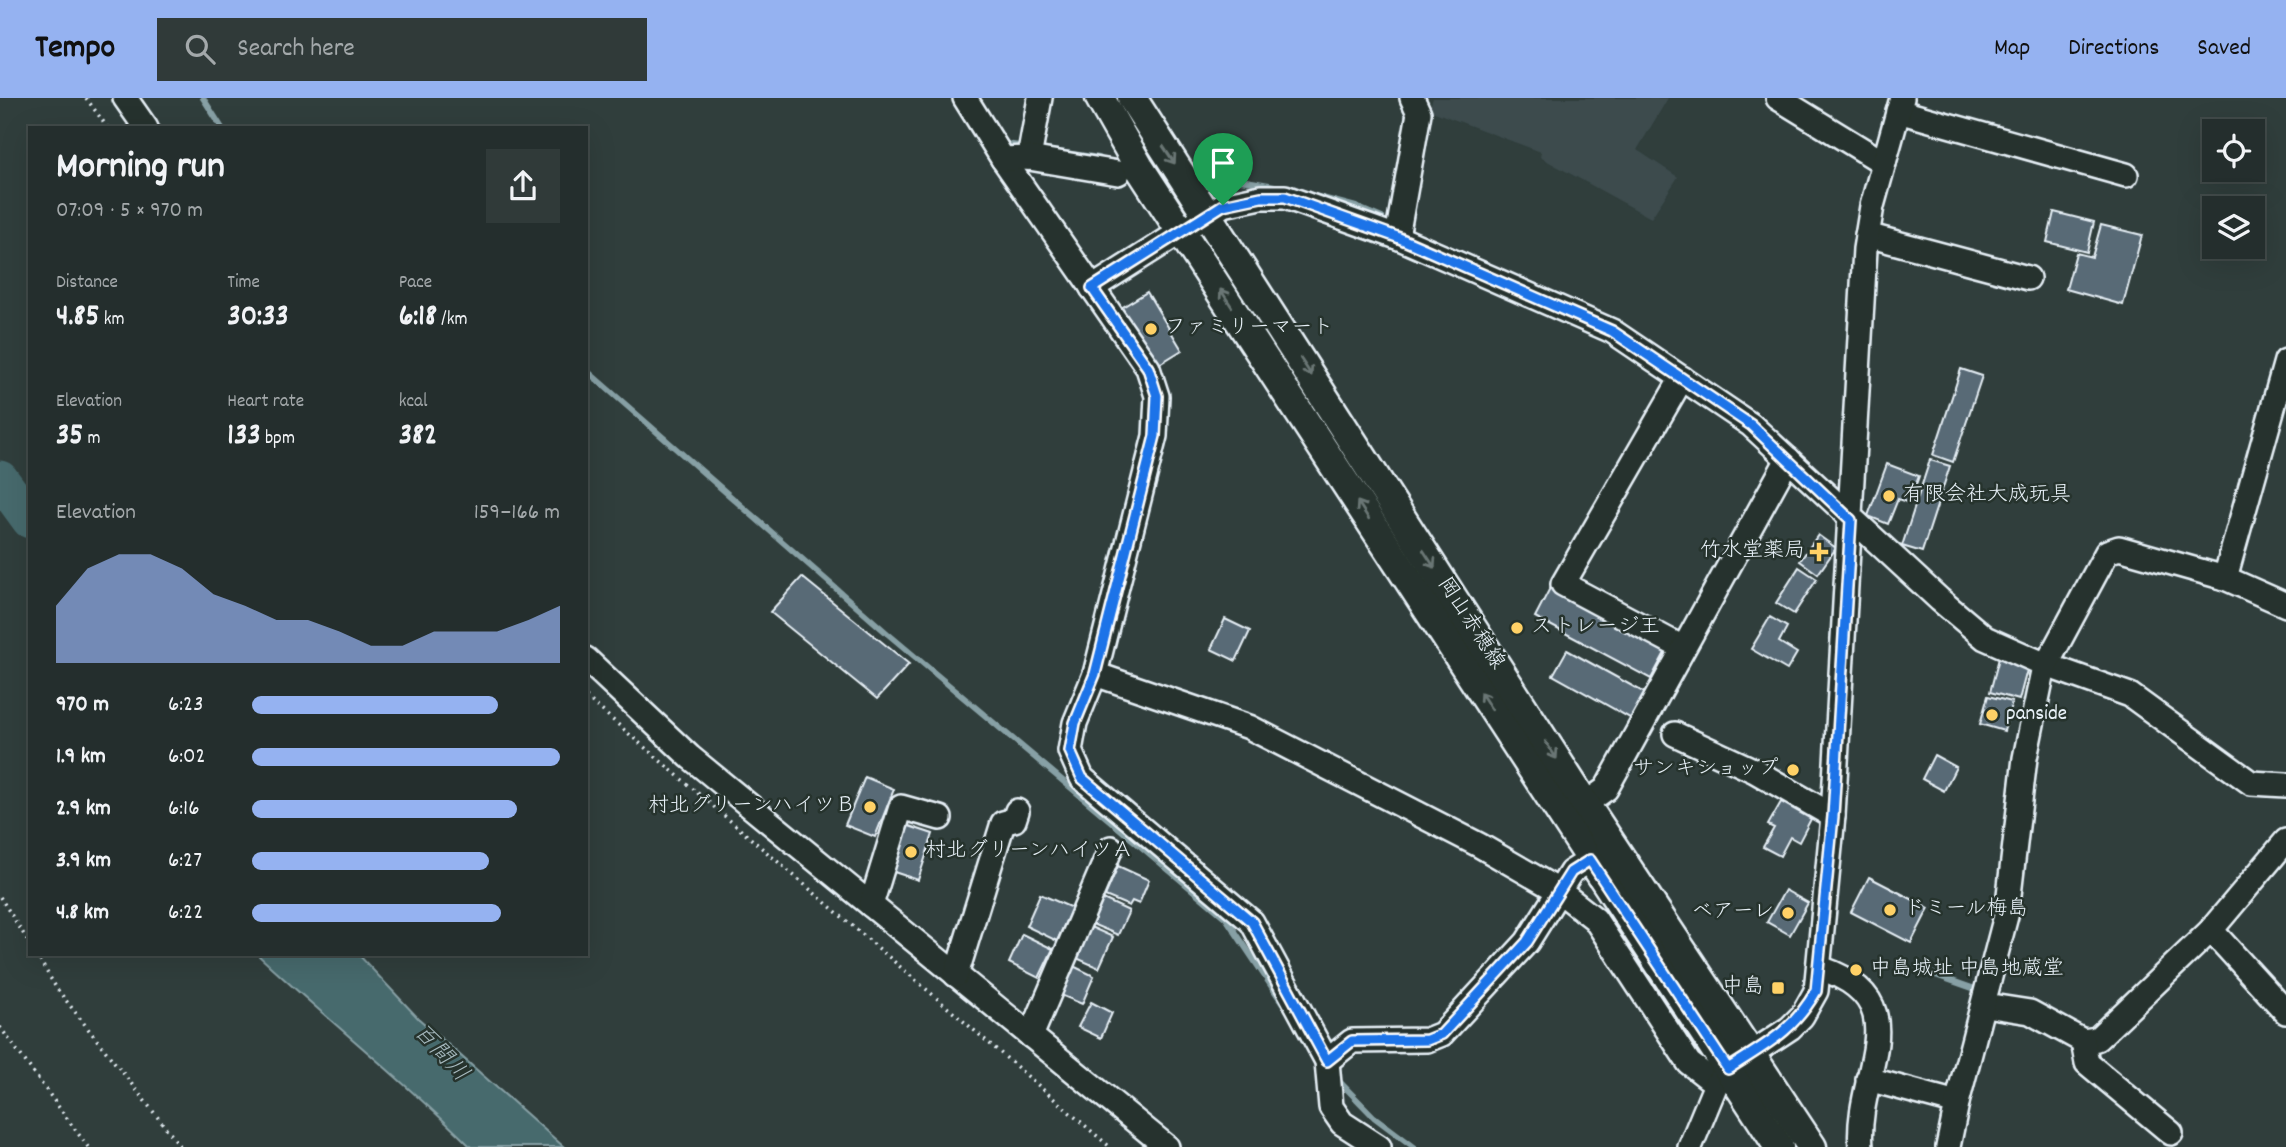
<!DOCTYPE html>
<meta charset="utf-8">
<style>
body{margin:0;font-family:Dekko,"Klee One",sans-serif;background:#303a39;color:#f1f3f6;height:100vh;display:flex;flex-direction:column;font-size:26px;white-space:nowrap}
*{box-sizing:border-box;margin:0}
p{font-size:23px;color:#a3a8aa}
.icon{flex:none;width:38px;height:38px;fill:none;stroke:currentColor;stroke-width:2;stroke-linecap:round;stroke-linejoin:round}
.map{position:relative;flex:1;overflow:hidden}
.panel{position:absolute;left:28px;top:28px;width:560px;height:830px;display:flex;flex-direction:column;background:#242e2d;border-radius:0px;box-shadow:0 7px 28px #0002,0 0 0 2px #414a49}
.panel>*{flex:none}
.controls{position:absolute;left:2202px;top:21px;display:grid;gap:14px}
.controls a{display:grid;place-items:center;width:63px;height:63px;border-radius:0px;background:#242e2d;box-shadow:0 7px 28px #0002,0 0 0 2px #414a49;font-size:35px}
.pin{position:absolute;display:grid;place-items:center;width:60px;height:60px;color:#fff;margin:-72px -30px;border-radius:50% 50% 50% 0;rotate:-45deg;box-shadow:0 0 7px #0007}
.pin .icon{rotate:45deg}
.round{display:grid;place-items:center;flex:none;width:74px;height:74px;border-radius:0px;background:#303a39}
.headline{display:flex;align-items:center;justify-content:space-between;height:119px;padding:0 28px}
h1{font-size:38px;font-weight:700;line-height:52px}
.stats{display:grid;grid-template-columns:repeat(3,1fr);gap:10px;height:119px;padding:7px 28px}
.stats div{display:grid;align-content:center}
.stats b{font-size:30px;font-weight:700}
.stats small{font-size:19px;font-weight:400}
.stats p{font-size:19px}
.chart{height:196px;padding:14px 28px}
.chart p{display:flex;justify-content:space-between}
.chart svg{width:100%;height:126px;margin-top:7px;fill:#95b2f1;opacity:.7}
ul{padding:0 28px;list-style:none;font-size:23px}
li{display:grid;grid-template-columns:112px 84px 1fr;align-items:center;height:52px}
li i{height:18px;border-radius:9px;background:#95b2f1}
header{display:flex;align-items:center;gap:42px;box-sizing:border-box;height:98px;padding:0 35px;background:#95b2f1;color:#111}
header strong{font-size:33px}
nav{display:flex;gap:38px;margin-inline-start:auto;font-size:24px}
.search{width:490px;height:63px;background:#303a39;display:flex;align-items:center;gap:18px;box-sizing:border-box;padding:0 24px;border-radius:0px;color:#a3a8aa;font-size:26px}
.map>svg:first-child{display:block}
.built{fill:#3c4b4d}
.water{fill:#476a6d;stroke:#87a0a5;stroke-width:2}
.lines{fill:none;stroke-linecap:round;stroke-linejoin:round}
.stream{stroke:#87a0a5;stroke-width:6}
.river{stroke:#476a6d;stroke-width:37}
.building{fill:#596a76;stroke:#e8f1f8;stroke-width:2}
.minor-casing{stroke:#e8f1f8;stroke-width:28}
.major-casing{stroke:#e8f1f8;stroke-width:33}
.path{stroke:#e8f1f8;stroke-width:3.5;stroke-dasharray:2 5;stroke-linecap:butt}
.minor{stroke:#26332d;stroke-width:23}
.major{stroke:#26332d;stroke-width:28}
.oneway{stroke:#6a7674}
.route-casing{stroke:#fff;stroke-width:14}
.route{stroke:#1a73e8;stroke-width:9}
.poi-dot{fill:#ffd166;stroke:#26332d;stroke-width:2.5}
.labels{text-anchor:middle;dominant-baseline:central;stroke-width:5;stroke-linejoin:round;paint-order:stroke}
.poi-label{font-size:21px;fill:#e8f1f8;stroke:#26332d;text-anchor:start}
.street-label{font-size:21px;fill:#e8f1f8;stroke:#26332d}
.water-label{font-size:23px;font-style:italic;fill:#a8bbc0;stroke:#26332d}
</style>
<header>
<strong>Tempo</strong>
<div class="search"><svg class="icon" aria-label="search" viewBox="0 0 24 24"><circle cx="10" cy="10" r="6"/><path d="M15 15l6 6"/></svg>Search here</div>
<nav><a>Map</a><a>Directions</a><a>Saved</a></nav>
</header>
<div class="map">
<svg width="2286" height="1049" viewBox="0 0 2286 1049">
<rect width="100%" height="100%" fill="#303e3c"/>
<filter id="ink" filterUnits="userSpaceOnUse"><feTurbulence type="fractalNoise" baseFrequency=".0143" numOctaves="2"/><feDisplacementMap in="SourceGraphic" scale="14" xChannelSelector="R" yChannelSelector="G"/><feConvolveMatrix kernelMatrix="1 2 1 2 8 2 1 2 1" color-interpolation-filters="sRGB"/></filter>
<g filter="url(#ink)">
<!-- built -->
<path class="built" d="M1433,0H1668L1637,52L1678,79L1651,120L1540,59L1541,54L1429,12Z"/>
<!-- water -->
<path class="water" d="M257,856H358L418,920L564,1049H471C403,981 327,922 257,856Z"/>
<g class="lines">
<!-- stream -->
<g class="stream">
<path d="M203,0L222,30"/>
<path d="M1000,45L1099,60"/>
<path d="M1217,78L1281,89"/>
<path d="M1311,97L1356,109L1382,120"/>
<path d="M586,272L888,536L1226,820L1288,913"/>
<path d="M1924,873L1975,891"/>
<path d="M1337,981L1374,1019L1414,1049"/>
</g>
<!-- river -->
<path class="river" d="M0,381L30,422"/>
</g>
<!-- building -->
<g class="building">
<path d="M2054,114L2094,124L2087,154L2047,144Z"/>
<path d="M2101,127L2142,137L2123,207L2066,191L2076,155L2092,159Z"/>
<path d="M1147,194L1182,252L1156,268L1121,210Z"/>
<path d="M1961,271L1982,278L1953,364L1933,357Z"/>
<path d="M1930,362L1950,368L1922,454L1902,448Z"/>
<path d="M1887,366L1919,378L1909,405L1898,401L1888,426L1868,418Z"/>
<path d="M1818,437L1836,450L1818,476L1800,463Z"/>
<path d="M1799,469L1817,481L1794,516L1776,505Z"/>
<path d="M802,479L909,566L877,601L770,514Z"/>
<path d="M1551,488L1667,551L1651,581L1535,519Z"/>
<path d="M1770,519L1787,529L1779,544L1797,555L1787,572L1751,551Z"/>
<path d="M1225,521L1250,533L1236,563L1211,551Z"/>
<path d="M1567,552L1645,595L1632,621L1553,577Z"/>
<path d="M1999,560L2028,568L2019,602L1990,594Z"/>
<path d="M1988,598L2012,604L2004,633L1980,626Z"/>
<path d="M1934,657L1956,669L1944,693L1922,681Z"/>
<path d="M865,679L894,691L875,739L845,727Z"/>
<path d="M1781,704L1811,721L1799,744L1790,739L1780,758L1763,749L1774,730L1768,727Z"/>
<path d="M903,726L933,736L918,782L888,772Z"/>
<path d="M1118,768L1149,782L1139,806L1132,803L1129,808L1105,798Z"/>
<path d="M1869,779L1929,810L1911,845L1851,814Z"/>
<path d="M1785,792L1808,805L1790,837L1767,824Z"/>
<path d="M1040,796L1072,810L1057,843L1026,828Z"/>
<path d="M1103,801L1129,813L1118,837L1092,826Z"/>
<path d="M1086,827L1113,839L1099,870L1072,858Z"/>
<path d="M1022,836L1053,851L1039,880L1009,865Z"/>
<path d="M1069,866L1094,878L1082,906L1056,895Z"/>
<path d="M1091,904L1112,915L1101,940L1078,929Z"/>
</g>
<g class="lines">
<!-- minor casing -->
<g class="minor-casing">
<g id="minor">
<path d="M125,0L146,30"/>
<path d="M965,0L1003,61L1148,270L1157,298L1155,338L1095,576L1075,625L1070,653L1082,680L1252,824L1327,963L1331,1009L1342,1025L1379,1049"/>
<path d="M1778,0L1884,65"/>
<path d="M1898,13L2126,77"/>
<path d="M1029,60L1040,0"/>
<path d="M1003,61L1029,60L1118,75"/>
<path d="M1867,137L2028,180"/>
<path d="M1397,139L1419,15L1412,0"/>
<path d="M1092,190L1223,107L1261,99H1285L1397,139L1612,233L1751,327L1940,502L1985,540L2046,567L2130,597L2251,685L2286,687"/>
<path d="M1682,280L1563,486L1683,550"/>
<path d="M2225,480L2286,263"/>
<path d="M586,561L690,659L1167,1049"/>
<path d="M1095,576L1249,629L1479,747L1559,793L1595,821L1689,965L1716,986"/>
<path d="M1675,636L1755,673L1833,718"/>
<path d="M1585,706L1606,691L1788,361"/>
<path d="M871,807L901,709L940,720"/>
<path d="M2211,832L2286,914"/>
<path d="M1820,870C1922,904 1854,974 1861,1049"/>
<path d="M956,877L1003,725L1014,722L1017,713"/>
<path d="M1985,907L2030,914L2083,943L2097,941L2211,832L2286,743"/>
<path d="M1031,938L1111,750"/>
<path d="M2083,943L2087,965L2171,1035"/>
<path d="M1327,963L1352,943L1427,942L1442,936L1527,844L1571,774L1590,762"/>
<path d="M1868,981L1957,1005L2007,814L2025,660L2043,573L2107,454L2119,450L2225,480L2286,507"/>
<path d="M1690,1049L1716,986L1728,971L1790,930L1802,918L1816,893L1833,718L1865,151L1872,108L1902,0"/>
<path d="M1948,1049L1957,1005"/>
</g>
</g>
<!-- major casing -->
<g class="major-casing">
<g id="major">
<path d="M1100,0L1139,69L1779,1049"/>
<path d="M1132,0L1585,706L1812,1049"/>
</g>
</g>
<!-- path -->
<g class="path">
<path d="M86,0L108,30"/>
<path d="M586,599L1110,1049"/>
<path d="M0,799L30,846"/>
<path d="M36,856L57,891L181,1049"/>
<path d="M0,929L88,1049"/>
</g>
<!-- minor -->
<use href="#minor" class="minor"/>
<!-- major -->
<use href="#major" class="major"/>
</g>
<!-- one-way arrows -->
<defs><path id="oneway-shaft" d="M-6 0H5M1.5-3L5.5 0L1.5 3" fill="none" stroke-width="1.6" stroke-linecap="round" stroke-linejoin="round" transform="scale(1.75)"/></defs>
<g class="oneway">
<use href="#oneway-shaft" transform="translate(1169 57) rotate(56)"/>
<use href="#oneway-shaft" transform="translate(1226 200) rotate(-123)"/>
<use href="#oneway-shaft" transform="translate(1306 269) rotate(57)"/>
<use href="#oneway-shaft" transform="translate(1363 412) rotate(-123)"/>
<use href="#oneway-shaft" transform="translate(1429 461) rotate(57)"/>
<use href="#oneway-shaft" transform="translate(1486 603) rotate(-123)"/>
<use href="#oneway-shaft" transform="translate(1551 652) rotate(57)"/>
</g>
</g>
<g class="lines" filter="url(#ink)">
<!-- route casing -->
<g class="route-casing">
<path id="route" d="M1261,99H1285L1397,139L1612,233L1751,327L1851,422L1833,718L1816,893C1793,934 1766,946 1728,971L1590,762L1571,774L1527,844L1442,936L1427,942L1352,943L1327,963L1252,824L1082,680L1070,653L1075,625L1095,576L1155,338L1157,298L1148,270L1092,190L1223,107Z"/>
</g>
<!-- route -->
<use href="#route" class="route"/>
</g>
<!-- markers -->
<g class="poi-dot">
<circle cx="1151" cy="231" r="7"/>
<circle cx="1889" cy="398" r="7"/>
<path d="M1815.5 443.5h7v7h7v7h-7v7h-7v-7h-7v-7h7z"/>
<circle cx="1517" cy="530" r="7"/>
<circle cx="1992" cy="617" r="7"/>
<circle cx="1793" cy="672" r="7"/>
<circle cx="870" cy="709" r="7"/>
<circle cx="911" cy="754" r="7"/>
<circle cx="1890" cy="812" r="7"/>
<circle cx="1788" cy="815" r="7"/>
<circle cx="1856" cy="872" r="7"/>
<rect x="1771" y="883" width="14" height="14" rx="3.5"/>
</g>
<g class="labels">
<!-- poi labels -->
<g class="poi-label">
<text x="1165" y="231">ファミリーマート</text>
<text x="1903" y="398">有限会社大成玩具</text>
<text x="1805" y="454" text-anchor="end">竹水堂薬局</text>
<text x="1531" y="530">ストレージ王</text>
<text x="2006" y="617">panside</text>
<text x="1779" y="672" text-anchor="end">サンキショップ</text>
<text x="856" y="709" text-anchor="end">村北グリーンハイツＢ</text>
<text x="925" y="754">村北グリーンハイツＡ</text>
<text x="1904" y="812">ドミール梅島</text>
<text x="1774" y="815" text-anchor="end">ベアーレ</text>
<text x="1870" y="872">中島城址 中島地蔵堂</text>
<text x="1764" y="890" text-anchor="end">中島</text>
</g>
<!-- street labels -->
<g class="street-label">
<text transform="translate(1470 526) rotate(57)">岡山赤穂線</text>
</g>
<!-- water labels -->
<g class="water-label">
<text transform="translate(440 956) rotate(47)">百間川</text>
</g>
</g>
</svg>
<div class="controls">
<a><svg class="icon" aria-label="locate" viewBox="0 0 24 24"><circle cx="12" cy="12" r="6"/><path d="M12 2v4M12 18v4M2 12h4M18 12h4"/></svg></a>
<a><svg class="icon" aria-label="layers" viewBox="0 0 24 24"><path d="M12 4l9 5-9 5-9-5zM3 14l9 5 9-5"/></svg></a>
</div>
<div class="pin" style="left:1223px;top:107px;background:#1e9e55"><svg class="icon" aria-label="arrive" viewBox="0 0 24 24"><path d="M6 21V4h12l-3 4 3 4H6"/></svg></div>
<section class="panel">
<div class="headline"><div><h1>Morning run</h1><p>07:09 · 5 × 970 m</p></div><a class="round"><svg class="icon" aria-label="share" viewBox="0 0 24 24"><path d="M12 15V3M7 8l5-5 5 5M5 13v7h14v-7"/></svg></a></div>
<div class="stats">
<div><p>Distance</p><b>4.85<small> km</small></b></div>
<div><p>Time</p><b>30:33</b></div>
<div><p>Pace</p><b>6:18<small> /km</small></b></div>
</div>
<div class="stats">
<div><p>Elevation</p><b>35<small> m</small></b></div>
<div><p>Heart rate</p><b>133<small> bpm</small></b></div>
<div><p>kcal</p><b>382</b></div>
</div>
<div class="chart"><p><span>Elevation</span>159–166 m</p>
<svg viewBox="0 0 160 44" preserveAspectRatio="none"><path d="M0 44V24L10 11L20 6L30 6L40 11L50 20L60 24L70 29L80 29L90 33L100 38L110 38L120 33L130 33L140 33L150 29L160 24V44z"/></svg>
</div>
<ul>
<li><b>970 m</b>6:23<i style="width:80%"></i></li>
<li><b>1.9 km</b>6:02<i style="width:100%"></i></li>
<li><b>2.9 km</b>6:16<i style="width:86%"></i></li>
<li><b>3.9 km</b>6:27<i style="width:77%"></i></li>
<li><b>4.8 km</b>6:22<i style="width:81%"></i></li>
</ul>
</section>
</div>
